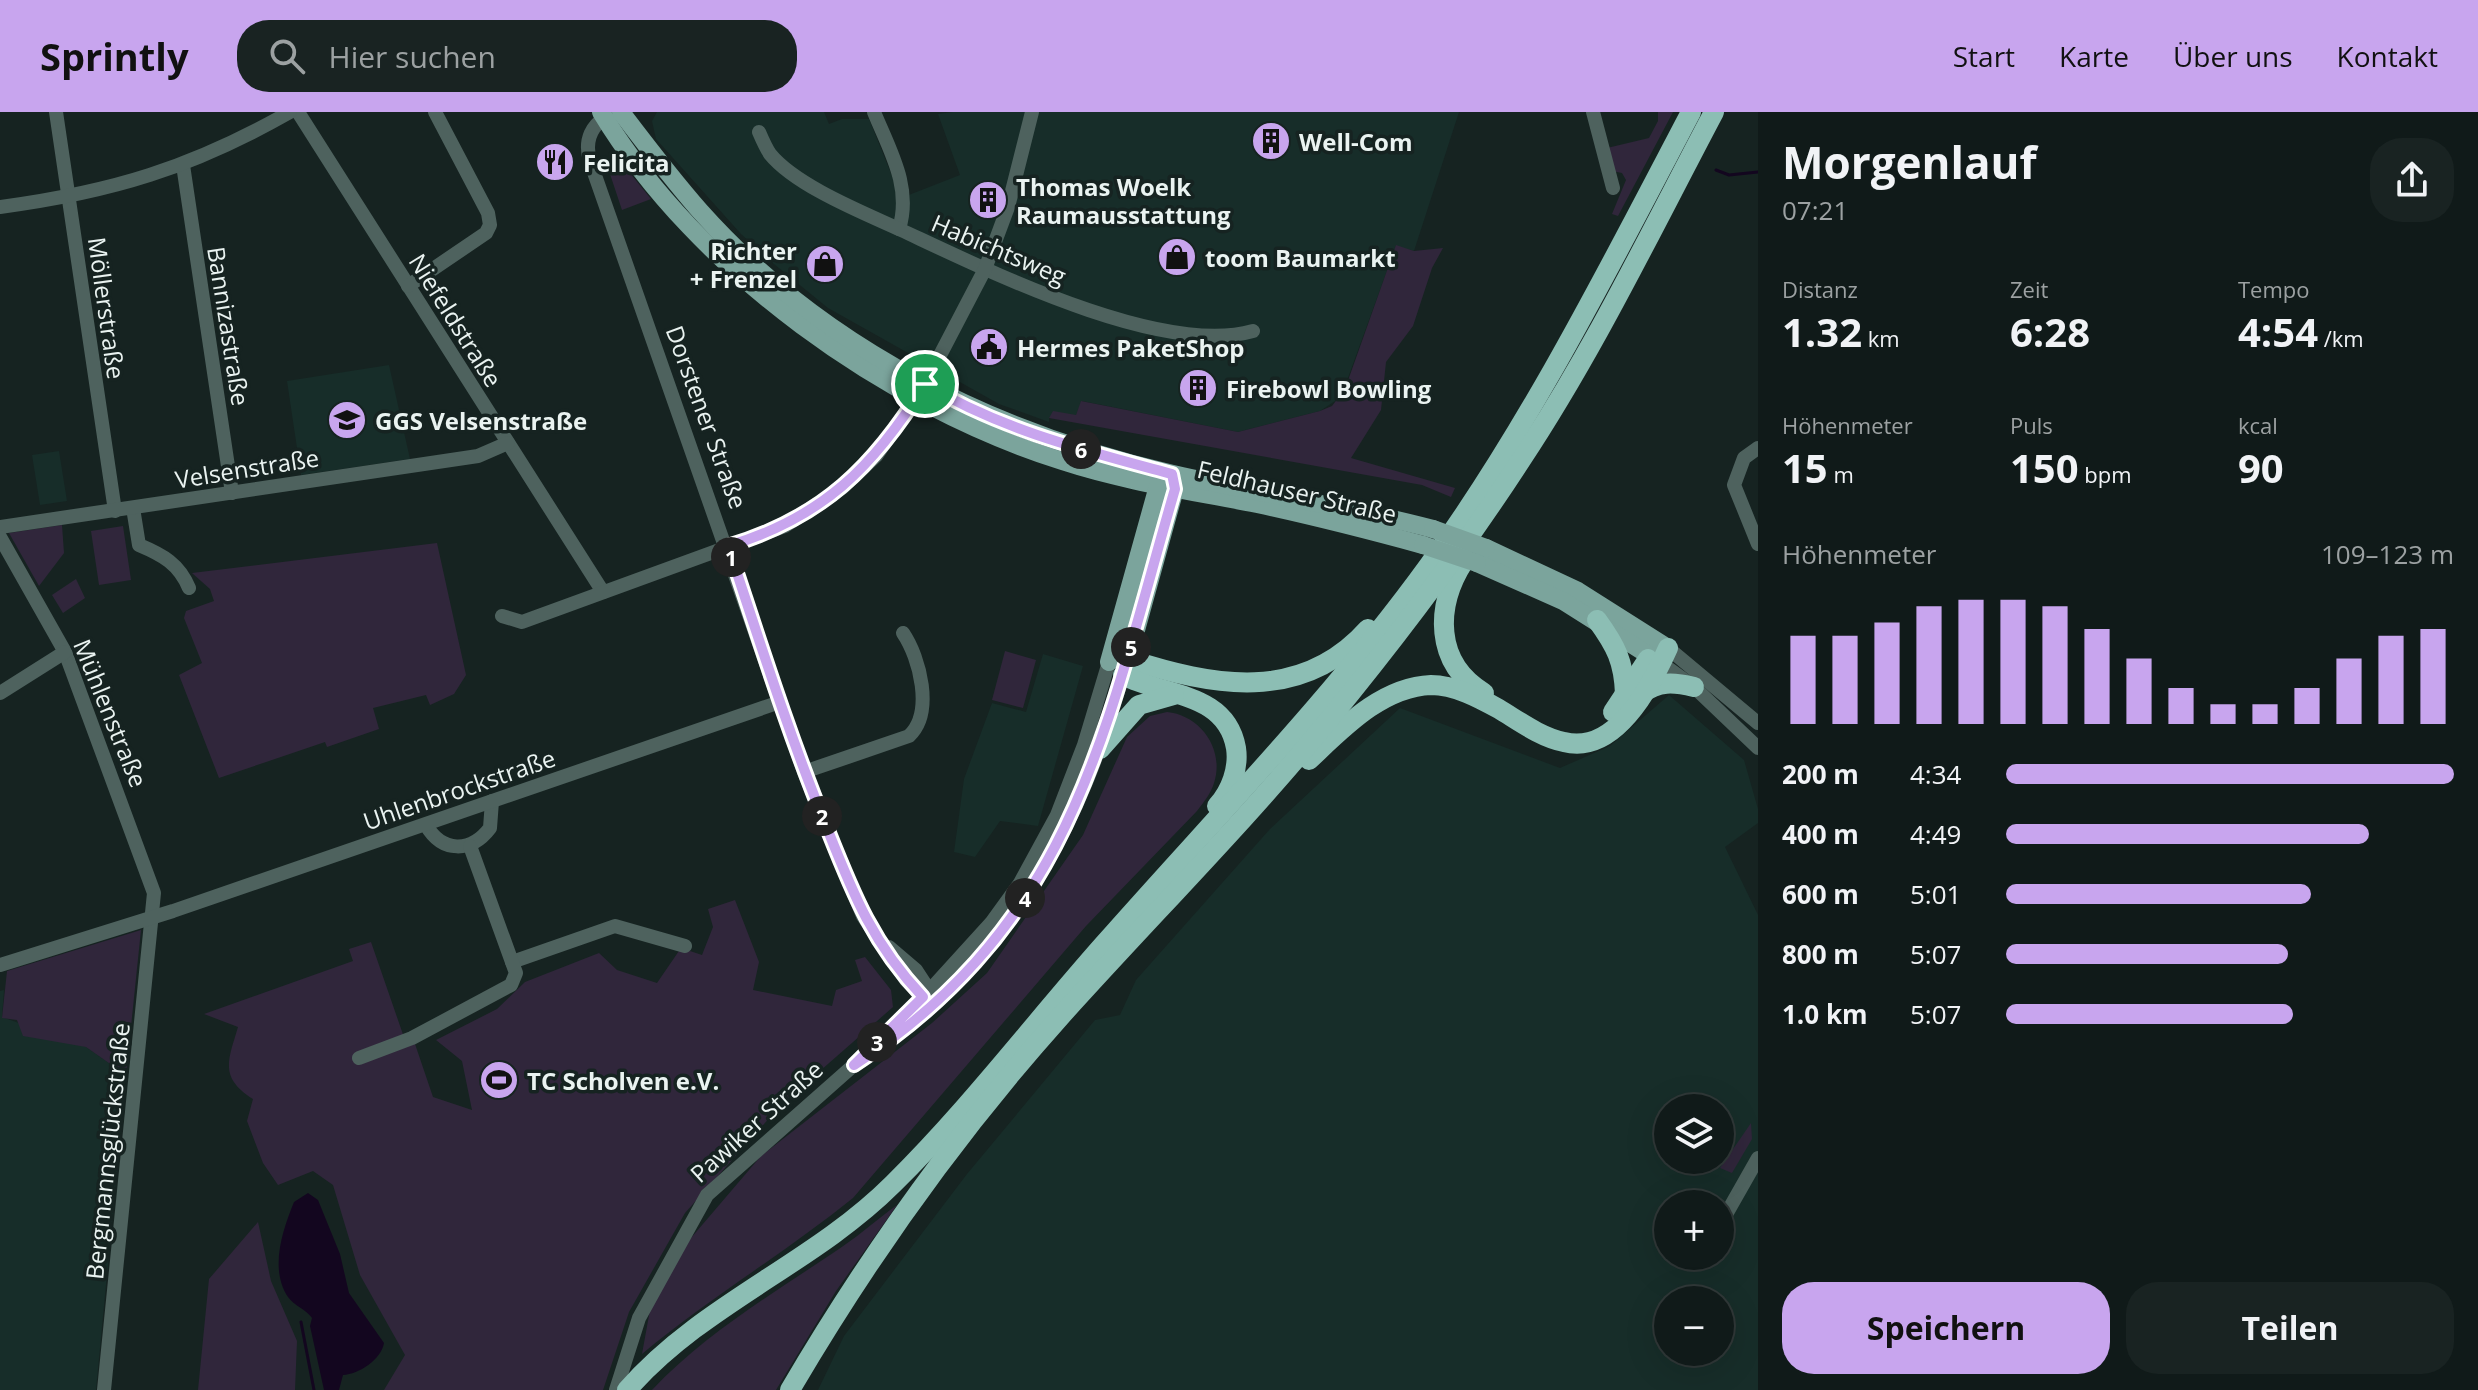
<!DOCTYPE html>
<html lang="de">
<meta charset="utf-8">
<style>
body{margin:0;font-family:"Open Sans",sans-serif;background:#192322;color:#f1f3f6;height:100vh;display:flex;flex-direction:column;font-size:30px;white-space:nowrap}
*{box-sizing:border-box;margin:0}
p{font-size:26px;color:#9ca1a2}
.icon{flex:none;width:44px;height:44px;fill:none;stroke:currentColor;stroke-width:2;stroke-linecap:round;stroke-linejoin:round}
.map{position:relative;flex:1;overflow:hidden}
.side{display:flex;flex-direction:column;background:#101a19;width:720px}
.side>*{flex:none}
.fabs{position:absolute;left:1654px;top:982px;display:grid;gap:16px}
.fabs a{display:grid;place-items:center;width:80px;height:80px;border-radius:50%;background:#101a19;box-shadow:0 8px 32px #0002,0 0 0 2px #303838;font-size:40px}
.pin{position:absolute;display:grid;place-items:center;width:68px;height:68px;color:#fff;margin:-34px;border:4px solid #fff;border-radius:50%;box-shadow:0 2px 8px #0007}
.km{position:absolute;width:40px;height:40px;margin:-20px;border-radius:50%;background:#222;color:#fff;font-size:22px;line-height:40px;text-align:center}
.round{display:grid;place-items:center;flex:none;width:84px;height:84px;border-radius:32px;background:#192322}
.head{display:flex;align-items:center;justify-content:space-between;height:136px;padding:0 24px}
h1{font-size:44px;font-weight:700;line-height:60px}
.stats{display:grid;grid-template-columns:repeat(3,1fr);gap:12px;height:136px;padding:8px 24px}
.stats div{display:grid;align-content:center}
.stats b{font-size:40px;font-weight:700}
.stats small{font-size:22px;font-weight:400}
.stats p{font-size:22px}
.chart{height:224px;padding:16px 24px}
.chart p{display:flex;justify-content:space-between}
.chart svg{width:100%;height:144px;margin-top:8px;stroke:#c8a5ee;stroke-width:6}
.cta{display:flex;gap:16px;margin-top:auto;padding:16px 24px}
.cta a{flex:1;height:92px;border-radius:32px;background:#c8a5ee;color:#111;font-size:32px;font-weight:700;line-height:92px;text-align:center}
.cta a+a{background:#192322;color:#f1f3f6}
ul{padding:0 24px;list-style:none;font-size:26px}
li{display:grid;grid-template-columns:128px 96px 1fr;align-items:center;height:60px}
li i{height:20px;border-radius:10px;background:#c8a5ee}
header{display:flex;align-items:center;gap:48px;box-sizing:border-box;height:112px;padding:0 40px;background:#c8a5ee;color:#111}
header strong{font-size:38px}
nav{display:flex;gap:44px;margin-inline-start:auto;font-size:28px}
.search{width:560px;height:72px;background:#192322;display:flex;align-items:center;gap:20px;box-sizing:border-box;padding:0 28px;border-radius:32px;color:#9ca1a2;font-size:30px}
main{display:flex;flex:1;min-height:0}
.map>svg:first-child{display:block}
.built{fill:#172d29;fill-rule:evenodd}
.green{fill:#30263b}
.water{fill:#13061f}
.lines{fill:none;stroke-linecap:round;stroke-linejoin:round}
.stream{stroke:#13061f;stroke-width:3}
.minor{stroke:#4e625e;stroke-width:14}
.major{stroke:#7ba49c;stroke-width:18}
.highway{stroke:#8cbeb4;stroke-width:20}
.major-bridge{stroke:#7ba49c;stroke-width:18}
.route-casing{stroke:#fff;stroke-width:16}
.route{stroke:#c8a5ee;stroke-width:10}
.labels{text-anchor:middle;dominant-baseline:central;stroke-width:7;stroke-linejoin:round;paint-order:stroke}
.poi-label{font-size:24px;font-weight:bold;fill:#eaf3f1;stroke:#162321;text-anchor:start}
.street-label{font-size:24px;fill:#eaf3f1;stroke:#162321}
</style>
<header>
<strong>Sprintly</strong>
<div class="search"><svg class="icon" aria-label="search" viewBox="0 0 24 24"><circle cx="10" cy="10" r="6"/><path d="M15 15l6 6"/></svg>Hier suchen</div>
<nav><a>Start</a><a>Karte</a><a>Über uns</a><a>Kontakt</a></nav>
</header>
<main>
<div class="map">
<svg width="1758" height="1278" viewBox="0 0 1758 1278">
<rect width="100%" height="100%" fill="#162321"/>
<!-- built -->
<g class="built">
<path d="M657,0H824L829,12L842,7H869L901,86L960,63L938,2L953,0H1459L1414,139L1396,134L1341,285L1320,299L1238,320L1082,289L1076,303L1049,306V310L999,292L828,196L774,152L741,122L656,27L652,9Z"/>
<path d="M389,253L410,347L301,363L287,269Z"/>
<path d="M59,339L67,389L40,393L32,343Z"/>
<path d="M1043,542L1083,554L1038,714L1000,709L975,745L954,740L964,667L992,591L1026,600Z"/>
<path d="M1669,583L1744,648L1758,697V711L1725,735L1758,803V1278H818L844,1224L967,1062L1095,908L1120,903L1136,868L1270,717L1400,596L1560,656L1610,634ZM1668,996H1720V1048H1668ZM1668,1092H1720V1144H1668ZM1668,1188H1720V1240H1668Z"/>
<path d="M4,878L2,905L86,935L126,963L96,1278H0V879Z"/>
</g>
<!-- green -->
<g class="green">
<path d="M1658,0H1673L1618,104L1612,102L1626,68L1622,61L1612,59L1607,36L1649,26L1658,9Z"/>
<path d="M614,49L621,50L651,87L622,98L609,59Z"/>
<path d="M1396,133L1414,139L1443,136L1432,156L1413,214L1386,250L1381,298L1351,346L1455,376L1451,385L1422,373L1049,306L1053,299L1076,303L1081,289L1238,320L1320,299L1332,294L1345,277Z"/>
<path d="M62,413L64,441L39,474L9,421Z"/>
<path d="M123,414L131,468L99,473L91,419Z"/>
<path d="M437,431L466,563L454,582L430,593L426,583L373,596L379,617L327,635L325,630L219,666L179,563L202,551L184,506L186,499L214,489L210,477L192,461Z"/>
<path d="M76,467L85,486L63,501L52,483Z"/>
<path d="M1005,539L1036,548L1023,596L992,588Z"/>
<path d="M1167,600C1200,603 1225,637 1214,671C1211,681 1204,690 1197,699L1086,814L853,1086C785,1141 709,1186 642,1242L650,1198L685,1133L761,1044L932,911L987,861L1083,723L1127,625L1150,604Z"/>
<path d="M735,788L759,850L753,878L832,894L836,878L862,869L855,848L865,845L891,878L893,895L780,994L685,1101L629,1200L603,1278H384L405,1243L360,1163L333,1073L313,1059L278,1073L263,1051L247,1009L253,987C219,965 228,949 238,915L204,902L353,849L349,837L371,830L407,934L415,932L433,985L472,998L462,949L436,928L497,897L525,870L599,841L617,858L657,871L681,836L702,843L713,815L708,797Z"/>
<path d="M141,818L126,963L86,935L23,924L17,908L2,906L7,859Z"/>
<path d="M1751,1011L1752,1027L1732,1061L1720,1056Z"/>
<path d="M897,1093L836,1179L776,1278H652C705,1222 769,1184 833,1141C855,1127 875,1109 897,1093Z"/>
<path d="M258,1110L271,1169L297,1229L295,1278H198L209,1167Z"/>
</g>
<!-- water -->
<path class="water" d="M308,1081L318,1088L340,1142L349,1181L384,1231C381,1248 359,1262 343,1263L339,1278H324L310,1214L312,1206C306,1197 294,1194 288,1185C269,1157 283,1117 294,1090Z"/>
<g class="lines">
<!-- stream -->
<g class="stream">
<path d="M1716,58L1729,63L1758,60"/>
<path d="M301,1210L314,1278"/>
</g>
<!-- minor -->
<g class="minor">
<path d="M56,0L115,399"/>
<path d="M298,0L603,480"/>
<path d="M874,0C890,39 912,75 899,117"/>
<path d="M1593,0L1613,76"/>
<path d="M611,2C591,12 584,28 590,49L804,660L863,804L906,868L923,885L935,890"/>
<path d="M759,20C762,27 766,36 770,42C796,74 864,101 901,118C987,158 1161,245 1253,219"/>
<path d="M183,53L232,381"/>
<path d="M0,95C112,80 191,56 290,0"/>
<path d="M408,174L486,121L490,113L488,101L435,0"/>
<path d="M1758,336L1744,346L1734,373L1758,432"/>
<path d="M133,396L139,433C163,443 179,452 189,476"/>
<path d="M0,415L478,344L508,331"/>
<path d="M0,425L65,540L154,781L104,1278"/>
<path d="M502,504L522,510L785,414L842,376L876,344L925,272L985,157L1008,95L1032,0"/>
<path d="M1668,536L1758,611"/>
<path d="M1654,546L1694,575L1758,636"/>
<path d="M0,581L65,540"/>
<path d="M804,660L909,624C934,601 920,546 903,521"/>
<path d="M426,713C442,741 471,741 490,716L492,689"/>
<path d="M889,835L916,858L933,884"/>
<path d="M512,850L615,814L685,834"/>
<path d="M0,853L173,799L780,590"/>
<path d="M892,927C1023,816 1078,720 1125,556"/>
<path d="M359,946L412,926L511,873L516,861L470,734"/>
<path d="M1720,1113L1758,1046"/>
<path d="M616,1278L639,1206L707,1083L854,953L931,877L991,811L1020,771L1057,703L1084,633L1109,550"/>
</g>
<!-- major -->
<g class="major">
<path d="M601,0C697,159 887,294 1062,349C1126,370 1192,379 1257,392C1313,404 1368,418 1423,433"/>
<path d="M621,0C646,33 672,67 700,99C823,237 995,321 1173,362C1260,382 1347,394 1433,417"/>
<path d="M1486,436L1578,479L1668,536"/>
<path d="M1477,451L1563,489L1650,544"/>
<path d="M1128,547L1175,377L1173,368"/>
<path d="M1109,550L1158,374L1166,367"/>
</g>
<!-- highway -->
<g class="highway">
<path d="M1464,449C1435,494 1434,551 1484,581"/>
<path d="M1597,508C1616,534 1624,550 1625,582"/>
<path d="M1128,547C1212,574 1301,592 1368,517"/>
<path d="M1123,563C1163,585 1226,579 1236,636C1239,656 1231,679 1217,694"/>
<path d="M1641,582C1659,569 1673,570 1694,575"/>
<path d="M1613,600L1648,547"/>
<path d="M1100,637L1139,593L1174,583"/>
<path d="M1309,648C1342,617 1381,575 1431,573C1455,573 1479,586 1499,597C1519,609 1540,625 1564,630C1615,643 1651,574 1668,536"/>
<path d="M627,1278C702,1192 813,1152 893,1072C969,997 1034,911 1105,831C1215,706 1331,588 1429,453C1531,312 1610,154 1691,0"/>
<path d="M790,1278C868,1145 957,1020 1060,905C1149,806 1243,712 1327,610C1396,526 1462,439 1521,348C1594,238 1652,117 1714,0"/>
</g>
<!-- major-bridge -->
<g class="major-bridge">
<path d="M1433,417L1486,436"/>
<path d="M1423,433L1477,451"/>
</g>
</g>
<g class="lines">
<!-- route casing -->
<g class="route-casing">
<path id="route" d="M925,272C1001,318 1087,339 1172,362L1175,377C1106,613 1077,808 854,953L923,885C871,830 852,779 825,711C788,620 759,527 728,434C822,406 874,355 925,272Z"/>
</g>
<!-- route -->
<use href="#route" class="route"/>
</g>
<!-- icons -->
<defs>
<g id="building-disc" transform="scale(2)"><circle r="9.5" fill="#c8a5ee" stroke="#162321"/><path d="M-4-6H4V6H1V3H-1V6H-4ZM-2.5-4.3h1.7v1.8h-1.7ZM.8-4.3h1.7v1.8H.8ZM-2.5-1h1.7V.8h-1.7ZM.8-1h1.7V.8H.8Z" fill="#111"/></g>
<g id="restaurant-disc" transform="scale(2)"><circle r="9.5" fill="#c8a5ee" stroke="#162321"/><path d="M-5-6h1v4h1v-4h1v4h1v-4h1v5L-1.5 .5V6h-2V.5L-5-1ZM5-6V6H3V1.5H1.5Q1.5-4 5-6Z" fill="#111"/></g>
<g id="shop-disc" transform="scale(2)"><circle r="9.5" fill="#c8a5ee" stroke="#162321"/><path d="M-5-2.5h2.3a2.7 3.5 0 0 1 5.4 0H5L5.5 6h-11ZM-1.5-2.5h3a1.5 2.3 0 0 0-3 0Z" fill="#111"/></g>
<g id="civic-disc" transform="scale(2)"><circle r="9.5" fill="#c8a5ee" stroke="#162321"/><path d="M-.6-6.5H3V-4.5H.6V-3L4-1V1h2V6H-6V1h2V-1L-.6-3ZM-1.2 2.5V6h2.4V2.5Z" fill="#111"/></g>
<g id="school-disc" transform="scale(2)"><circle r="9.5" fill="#c8a5ee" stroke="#162321"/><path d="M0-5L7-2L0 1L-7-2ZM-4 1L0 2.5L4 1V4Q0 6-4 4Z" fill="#111"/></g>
<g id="stadium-disc" transform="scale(2)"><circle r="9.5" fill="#c8a5ee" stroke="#162321"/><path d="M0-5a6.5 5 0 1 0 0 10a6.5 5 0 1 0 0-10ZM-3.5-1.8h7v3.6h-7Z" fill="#111"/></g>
</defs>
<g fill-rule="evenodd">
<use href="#building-disc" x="1271" y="29"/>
<use href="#restaurant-disc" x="555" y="50"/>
<use href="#building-disc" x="988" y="88"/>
<use href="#shop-disc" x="1177" y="145"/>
<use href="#shop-disc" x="825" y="152"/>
<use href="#civic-disc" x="989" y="235"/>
<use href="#building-disc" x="1198" y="276"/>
<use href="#school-disc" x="347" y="308"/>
<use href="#stadium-disc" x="499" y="968"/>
</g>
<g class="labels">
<!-- poi labels -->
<g class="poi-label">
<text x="1299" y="29">Well-Com</text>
<text x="583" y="50">Felicita</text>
<text x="1016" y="74">Thomas Woelk<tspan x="1016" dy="28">Raumausstattung</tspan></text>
<text x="797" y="138" text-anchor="end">Richter<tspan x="797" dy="28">+ Frenzel</tspan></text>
<text x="1205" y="145">toom Baumarkt</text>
<text x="1017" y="235">Hermes PaketShop</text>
<text x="1226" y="276">Firebowl Bowling</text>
<text x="375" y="308">GGS Velsenstraße</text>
<text x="527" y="968">TC Scholven e.V.</text>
</g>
<!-- street labels -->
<g class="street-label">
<text transform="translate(999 137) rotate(23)">Habichtsweg</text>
<text transform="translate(107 196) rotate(82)">Möllerstraße</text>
<text transform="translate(456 208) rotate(58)">Niefeldstraße</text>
<text transform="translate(229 214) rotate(81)">Bannizastraße</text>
<text transform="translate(707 305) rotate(70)">Dorstener Straße</text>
<text transform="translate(247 356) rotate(-9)">Velsenstraße</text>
<text transform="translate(1297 379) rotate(13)">Feldhauser Straße</text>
<text transform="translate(111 601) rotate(68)">Mühlenstraße</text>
<text transform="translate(459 677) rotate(-19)">Uhlenbrockstraße</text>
<text transform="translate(756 1009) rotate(-42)">Pawiker Straße</text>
<text transform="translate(107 1039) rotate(-84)">Bergmannsglückstraße</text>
</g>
</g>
</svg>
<div class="fabs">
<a><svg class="icon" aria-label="layers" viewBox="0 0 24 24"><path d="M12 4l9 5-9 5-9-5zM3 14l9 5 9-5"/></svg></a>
<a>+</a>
<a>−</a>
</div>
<div class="pin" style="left:925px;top:272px;background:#1e9e55"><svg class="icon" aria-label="arrive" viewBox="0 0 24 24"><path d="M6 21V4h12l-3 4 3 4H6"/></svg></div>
<b class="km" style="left:731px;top:445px">1</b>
<b class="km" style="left:822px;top:704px">2</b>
<b class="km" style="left:877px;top:930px">3</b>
<b class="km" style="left:1025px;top:786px">4</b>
<b class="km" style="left:1131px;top:535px">5</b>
<b class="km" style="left:1081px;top:337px">6</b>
</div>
<section class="side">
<div class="head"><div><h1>Morgenlauf</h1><p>07:21</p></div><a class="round"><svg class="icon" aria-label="share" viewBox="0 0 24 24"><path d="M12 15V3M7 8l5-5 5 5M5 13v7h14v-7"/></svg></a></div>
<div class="stats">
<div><p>Distanz</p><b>1.32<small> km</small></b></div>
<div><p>Zeit</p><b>6:28</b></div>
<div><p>Tempo</p><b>4:54<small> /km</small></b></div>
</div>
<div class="stats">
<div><p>Höhenmeter</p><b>15<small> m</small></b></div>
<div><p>Puls</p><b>150<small> bpm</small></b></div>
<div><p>kcal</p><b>90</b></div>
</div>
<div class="chart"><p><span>Höhenmeter</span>109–123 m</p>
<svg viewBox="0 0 160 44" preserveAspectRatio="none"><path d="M5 44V17M15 44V17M25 44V13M35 44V8M45 44V6M55 44V6M65 44V8M75 44V15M85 44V24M95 44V33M105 44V38M115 44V38M125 44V33M135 44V24M145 44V17M155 44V15"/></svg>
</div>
<ul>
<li><b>200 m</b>4:34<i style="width:100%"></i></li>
<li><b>400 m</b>4:49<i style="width:81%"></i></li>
<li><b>600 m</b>5:01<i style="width:68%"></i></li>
<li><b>800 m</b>5:07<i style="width:63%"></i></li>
<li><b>1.0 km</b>5:07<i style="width:64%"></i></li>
</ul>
<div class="cta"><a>Speichern</a><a>Teilen</a></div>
</section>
</main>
